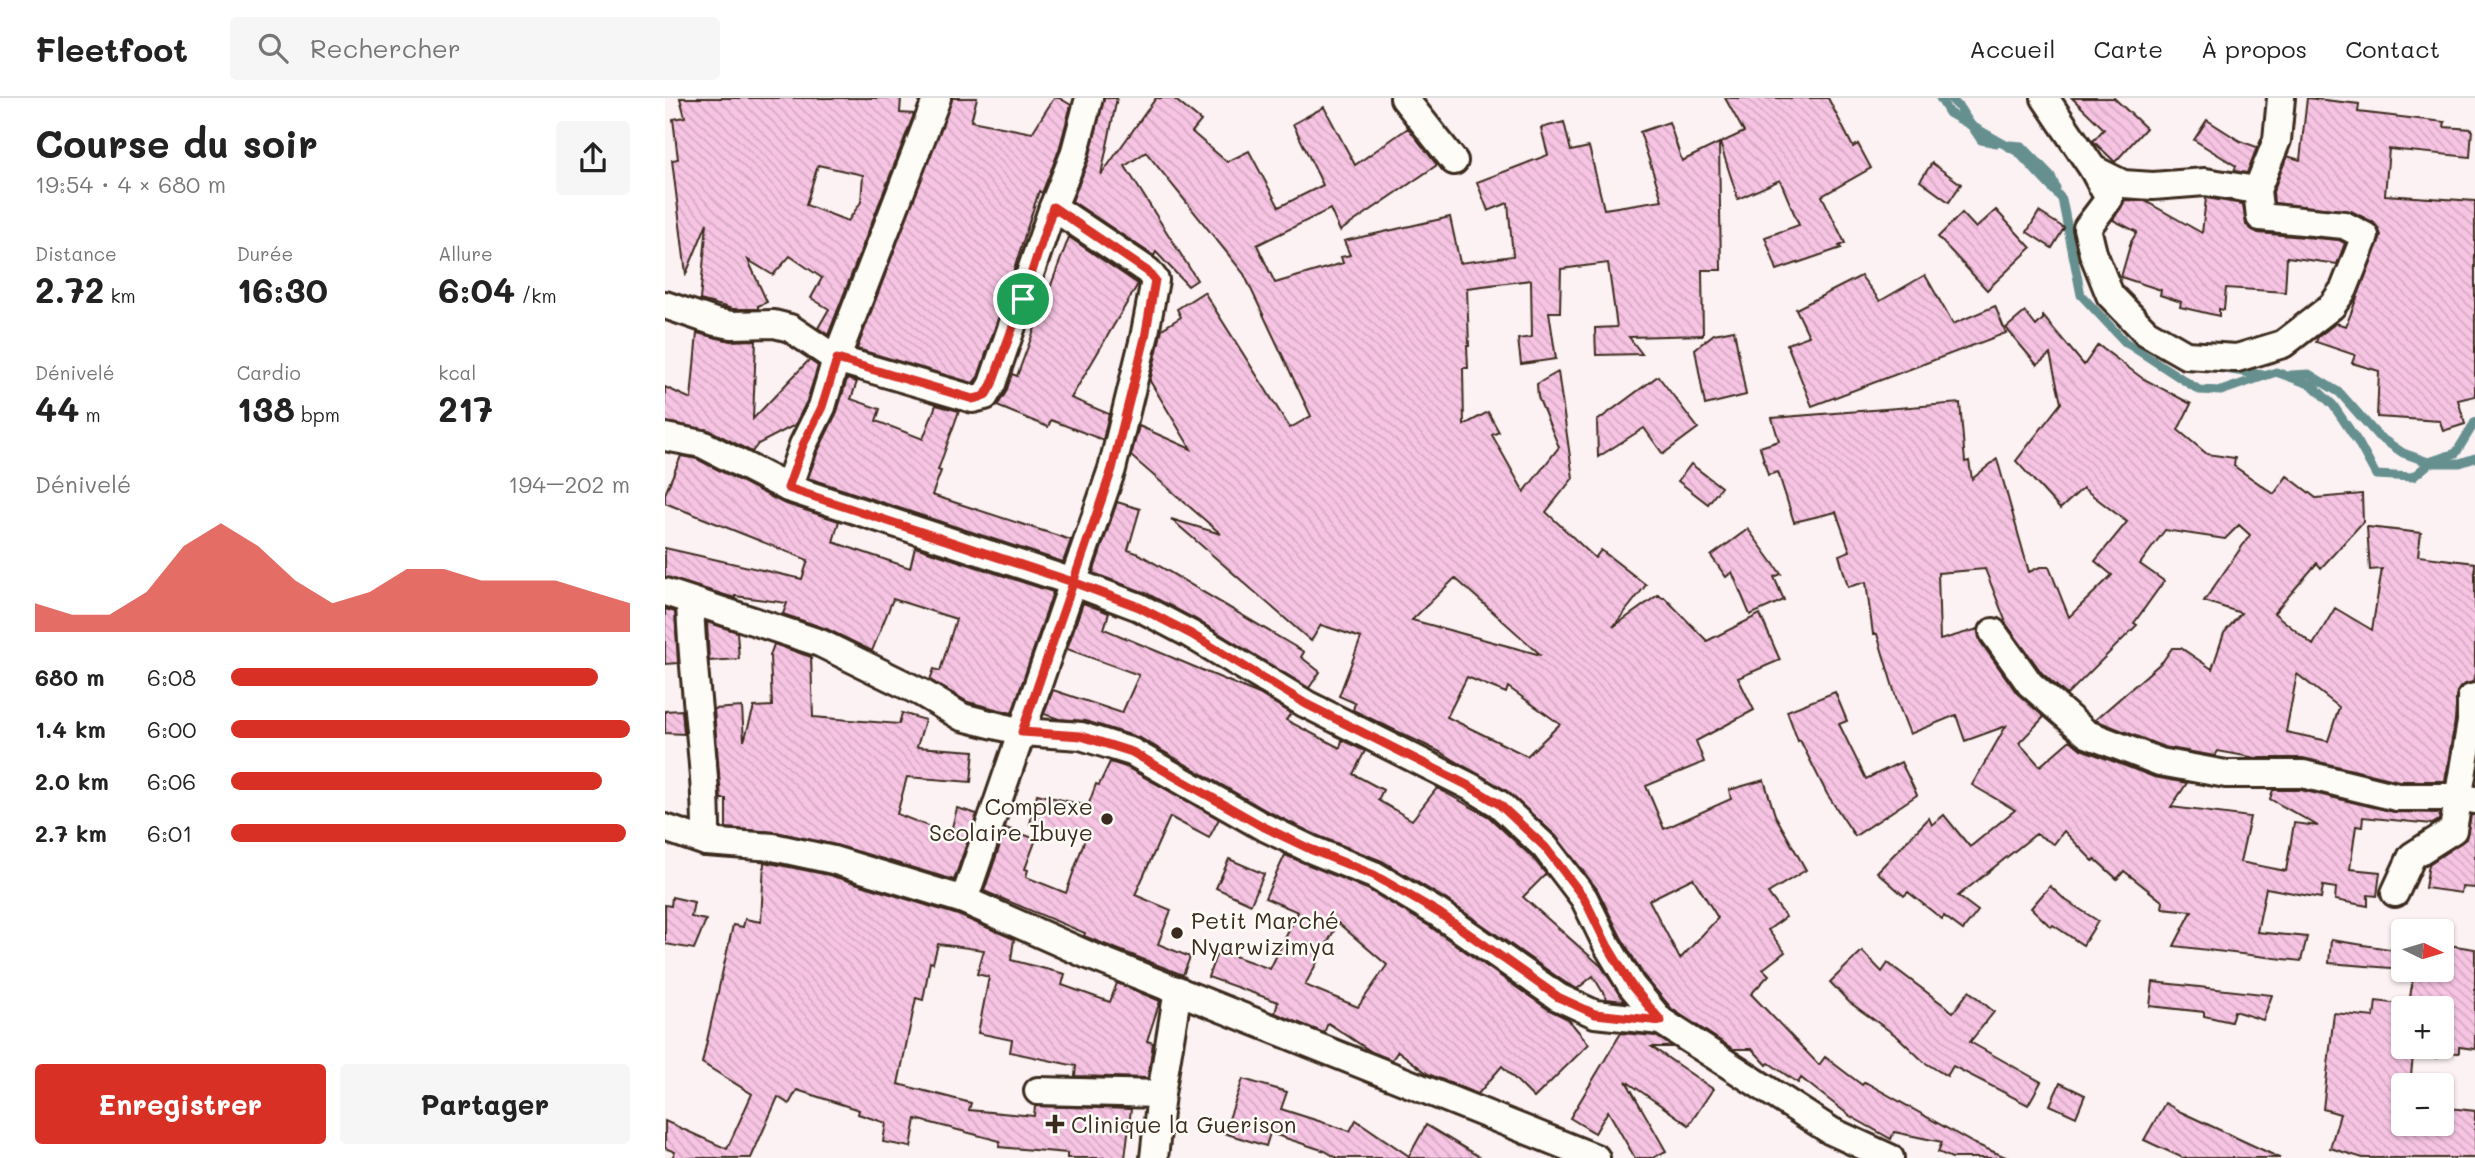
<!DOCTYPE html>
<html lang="fr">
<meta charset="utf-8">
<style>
body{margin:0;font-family:Mali,sans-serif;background:#f6f6f6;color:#222;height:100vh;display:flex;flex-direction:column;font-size:26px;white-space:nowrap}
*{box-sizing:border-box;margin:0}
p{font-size:23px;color:#767676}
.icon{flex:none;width:38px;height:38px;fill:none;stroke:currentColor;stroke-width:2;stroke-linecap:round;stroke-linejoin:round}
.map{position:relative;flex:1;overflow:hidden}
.details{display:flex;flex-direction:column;background:#fff;width:665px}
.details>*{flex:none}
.needle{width:46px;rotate:95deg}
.controls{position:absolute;left:1726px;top:821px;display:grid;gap:14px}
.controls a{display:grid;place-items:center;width:63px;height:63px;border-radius:7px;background:#fff;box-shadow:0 2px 5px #0004;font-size:35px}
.pin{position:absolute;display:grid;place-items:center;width:60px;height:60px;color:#fff;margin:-30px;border:4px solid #fff;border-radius:50%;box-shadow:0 2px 7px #0007}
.round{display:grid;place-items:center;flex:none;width:74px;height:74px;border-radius:7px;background:#f6f6f6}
.summary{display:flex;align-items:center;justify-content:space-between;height:119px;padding:0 35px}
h1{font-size:38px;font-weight:800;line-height:52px}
.metrics{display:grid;grid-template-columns:repeat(3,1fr);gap:10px;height:119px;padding:7px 35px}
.metrics div{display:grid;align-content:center}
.metrics b{font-size:35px;font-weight:800}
.metrics small{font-size:19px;font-weight:400}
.metrics p{font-size:19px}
.chart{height:196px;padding:14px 35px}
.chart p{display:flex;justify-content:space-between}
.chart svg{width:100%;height:126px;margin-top:7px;fill:#d93025;opacity:.7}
.primary-button{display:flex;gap:14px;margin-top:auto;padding:14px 35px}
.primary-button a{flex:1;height:80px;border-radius:7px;background:#d93025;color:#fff;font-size:28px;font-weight:800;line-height:80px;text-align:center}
.primary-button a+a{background:#f6f6f6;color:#222}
ul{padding:0 35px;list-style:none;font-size:23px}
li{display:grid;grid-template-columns:112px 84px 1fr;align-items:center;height:52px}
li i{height:18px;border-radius:9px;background:#d93025}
header{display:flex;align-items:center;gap:42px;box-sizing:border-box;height:98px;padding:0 35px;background:#fff;border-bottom:2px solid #e0e0e0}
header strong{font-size:33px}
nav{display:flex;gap:38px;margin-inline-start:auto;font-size:24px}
.search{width:490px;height:63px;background:#f6f6f6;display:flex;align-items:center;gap:18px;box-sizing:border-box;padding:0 24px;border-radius:7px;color:#767676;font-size:26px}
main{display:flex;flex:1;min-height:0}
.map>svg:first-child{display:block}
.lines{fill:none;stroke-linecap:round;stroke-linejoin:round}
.stream{stroke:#66908f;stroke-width:9}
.building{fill:url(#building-back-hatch);stroke:#3b2a1e;stroke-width:2;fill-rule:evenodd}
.street-casing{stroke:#3b2a1e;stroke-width:32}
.street{stroke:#fdfcf7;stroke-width:26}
.route-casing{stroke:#fff;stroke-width:14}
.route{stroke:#d93025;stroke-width:9}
.poi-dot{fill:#3b2a1e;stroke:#fdfcf7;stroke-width:2.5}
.labels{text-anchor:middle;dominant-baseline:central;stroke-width:5;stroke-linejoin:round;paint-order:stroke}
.poi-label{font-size:23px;fill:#3b2a1e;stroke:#fdfcf7;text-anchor:start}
</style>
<header>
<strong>Fleetfoot</strong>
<div class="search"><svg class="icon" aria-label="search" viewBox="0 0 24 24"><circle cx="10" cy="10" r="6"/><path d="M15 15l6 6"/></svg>Rechercher</div>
<nav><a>Accueil</a><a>Carte</a><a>À propos</a><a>Contact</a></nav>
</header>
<main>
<section class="details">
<div class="summary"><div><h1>Course du soir</h1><p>19:54 · 4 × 680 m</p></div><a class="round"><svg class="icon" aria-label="share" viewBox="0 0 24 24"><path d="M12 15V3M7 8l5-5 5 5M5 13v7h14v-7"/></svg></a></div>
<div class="metrics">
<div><p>Distance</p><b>2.72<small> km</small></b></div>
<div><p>Durée</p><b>16:30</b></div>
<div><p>Allure</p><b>6:04<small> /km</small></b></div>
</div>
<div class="metrics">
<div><p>Dénivelé</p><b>44<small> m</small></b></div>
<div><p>Cardio</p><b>138<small> bpm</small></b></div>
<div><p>kcal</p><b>217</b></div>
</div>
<div class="chart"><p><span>Dénivelé</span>194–202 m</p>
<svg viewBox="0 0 160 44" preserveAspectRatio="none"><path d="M0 44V34L10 38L20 38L30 30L40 14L50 6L60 14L70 26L80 34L90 30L100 22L110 22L120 26L130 26L140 26L150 30L160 34V44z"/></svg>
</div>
<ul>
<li><b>680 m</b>6:08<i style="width:92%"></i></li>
<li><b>1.4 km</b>6:00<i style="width:100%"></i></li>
<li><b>2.0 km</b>6:06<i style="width:93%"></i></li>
<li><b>2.7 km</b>6:01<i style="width:99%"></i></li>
</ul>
<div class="primary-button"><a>Enregistrer</a><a>Partager</a></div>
</section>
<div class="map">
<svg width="1810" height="1060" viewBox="0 0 1810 1060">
<defs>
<pattern id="building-back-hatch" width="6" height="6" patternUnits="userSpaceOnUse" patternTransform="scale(1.75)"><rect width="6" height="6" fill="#f7c4e3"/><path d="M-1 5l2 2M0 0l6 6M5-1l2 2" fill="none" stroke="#d5a9c2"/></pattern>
</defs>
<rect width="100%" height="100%" fill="#fcf1f3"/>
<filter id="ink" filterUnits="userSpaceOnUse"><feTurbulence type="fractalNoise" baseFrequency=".0143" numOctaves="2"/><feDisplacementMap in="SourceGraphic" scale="14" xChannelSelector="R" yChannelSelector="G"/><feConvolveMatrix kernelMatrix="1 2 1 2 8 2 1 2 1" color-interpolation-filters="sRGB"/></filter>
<g filter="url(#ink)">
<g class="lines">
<!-- stream -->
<g class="stream">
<path d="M1275,0L1284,15L1353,54L1397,101L1416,197L1460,244L1534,292L1556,293L1611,274L1647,287L1668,307L1693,344L1711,377L1748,379L1767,363L1791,355L1810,324"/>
<path d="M1285,0L1294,9L1316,42L1332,45"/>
<path d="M1345,47L1357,48L1386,78L1391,90"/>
<path d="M1560,271L1598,277"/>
<path d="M1626,277L1644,276L1675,295L1713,338L1738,355L1766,365H1795L1810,360"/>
</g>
</g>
<!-- building -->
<g class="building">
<path d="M15,0H236L235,15L249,16L163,237L153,230L164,211L146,200L157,180L125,158L108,177L83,162L102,204L93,208V211H68L35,202L42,125L21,176L7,62L13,61L8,21L20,19ZM153,67L198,77L196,104L183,123L141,107Z"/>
<path d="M287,0H312L306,23L367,35L389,0H394L406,7L394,52L377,95L374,93L338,206L313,279L308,285L192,251Z"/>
<path d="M439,0H452L436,77L491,0H508L536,23L527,34L562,64L584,53L614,109L658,87L628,26L659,9L690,67L743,30L772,67L675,133L665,111L592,147L610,185L678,165L676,159L685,157L679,143L785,119L795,165L848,158L843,105L823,113L812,84L883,57L876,30L899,24L906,53L924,49L939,111L997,102L975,34L1004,24L1017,63L1054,45L1056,172H1037L1038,237L964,239L977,256L931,257L930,230L952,229L943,165L896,171L895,214H884L891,261L856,266L853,241L867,239L866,182L802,190L804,248H802L803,270H798L799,327L823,314L834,334L827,337L859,394L894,349L873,299L872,286L893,274L908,380L881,414L930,460L936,452L981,487L948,529L993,497L998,500L999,499L1042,543L1095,516L1115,562L1073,580L1089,612L1031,643L1039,664L981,688L999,731L1066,701L1064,692L1099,682L1110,717L1141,772L1103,795L1121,819L1103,832L1120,854L1098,871L1104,877L1086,896L1154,967L1160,959L1197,987L1200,984L1308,1045L1343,1060H1287L1273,1054L1277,1044L1229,1034L1226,1041L1185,1018L1136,980L1133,985L1104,965L1102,967L1087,951H1068L1007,911L979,878L956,839L932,791L891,738L842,693L775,654L688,612L690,605L674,598L696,540L656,527L646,543L506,421L556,436L466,358L474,328L526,351L485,283L497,231L516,219L512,211L539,194L625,330L646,318L579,176L481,54L460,68L532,182L523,188L491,154L489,158L407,103L424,61ZM790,480L876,557L747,522ZM802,579L841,595L843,589L895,626L862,658L782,619ZM1028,780L1053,820L1015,861L984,802Z"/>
<path d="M1060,0H1163L1188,49L1193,46L1206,70L1157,98L1180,145L1174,148L1176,150L1112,172L1100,139L1134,127L1115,82L1073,101L1055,45L1079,34Z"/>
<path d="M1407,0H1449L1481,30L1450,64L1428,43L1439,31Z"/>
<path d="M1642,0L1694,6L1693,14L1780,24L1779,29L1807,31L1805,59L1724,51L1720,97L1810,103V298L1793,302L1800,326L1778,333L1775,323L1712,319L1714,273L1687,265L1690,257L1651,244L1653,239L1671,225L1681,228L1716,137L1713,130L1708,124L1686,113L1609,105L1608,94L1622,58L1635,62Z"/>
<path d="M1542,22L1575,43L1592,49L1582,75L1569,73L1571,68L1529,42Z"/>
<path d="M1267,65L1296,86L1284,104L1255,83Z"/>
<path d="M1541,100L1578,106L1581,127L1593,135L1674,142L1680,145L1672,166L1622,159L1620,194L1561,190L1559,212L1554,211V218L1515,209L1516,204L1495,197L1496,192L1456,179L1466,144L1472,134L1448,122L1460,102L1480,103L1537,135Z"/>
<path d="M1331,112L1366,150L1322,192L1273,139L1297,115L1311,130Z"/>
<path d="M1374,114L1399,130L1387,150L1362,134Z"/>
<path d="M404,139L473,186L406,300L444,316L438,342L386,322L383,329L332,308L341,294L347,276L352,278Z"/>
<path d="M1260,177L1288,226L1330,208L1341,235L1147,308L1122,246L1144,238L1131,211L1196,178L1215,203Z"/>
<path d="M1360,214L1371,228L1378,221V218L1419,267L1433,247L1477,280L1526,306L1513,332L1542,356L1570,360L1569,368L1609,396L1622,378L1651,400L1697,396L1698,424L1656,470L1652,465L1609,515L1648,547L1670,510L1707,532L1717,471L1705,472L1702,429L1756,435L1753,458L1810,465V574L1808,584L1796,588L1792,594L1790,623L1780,683H1734L1638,660H1591L1553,653L1550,658L1499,649L1430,622L1498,563L1507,550H1516L1547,571L1559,535L1576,515L1539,503L1585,437L1574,427L1560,441L1500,432L1475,466L1499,483L1469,525L1472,527L1402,597L1377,575L1339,523L1340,522L1320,471L1273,475L1275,542L1313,531L1315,543L1352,595L1379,619L1354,645L1375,668L1405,642L1416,651L1489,679L1522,685L1506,709L1585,719L1575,764L1621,773L1629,725L1653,728L1605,701L1608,692H1636L1729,714L1775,715L1774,722L1767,726L1698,719L1697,729L1691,728L1685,771L1715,774L1712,798L1703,797V808L1670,802L1671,790L1658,788L1656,800L1601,790L1592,834L1642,839L1636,863L1509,848L1527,813L1497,810L1498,804L1459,773L1452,781L1430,761L1428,763L1399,733L1389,746L1371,736L1293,798L1313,813L1298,832L1279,818L1277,821L1243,794L1239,798L1212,774L1264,720L1267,727L1279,717L1305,749L1350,712L1307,687L1341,628L1300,643L1291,617L1245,636L1233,606L1212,536H1208L1201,484L1183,489L1174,457L1185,453L1171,414L1129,424L1113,374L1103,377L1095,349L1114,343L1107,320L1295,305L1300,364L1304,363L1307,381L1332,361L1364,474L1375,469H1384L1404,519L1447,477L1430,463L1462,424L1418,390L1395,411L1351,363L1396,305L1385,256L1372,267L1341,230ZM1632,576L1674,609L1663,643L1621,634Z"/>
<path d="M1069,232L1081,297L1040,307L1030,251L1049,236Z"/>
<path d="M32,235L65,243L91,242L88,321L144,262L153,268L142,303L130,327L93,346L87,354L44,332L0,324V289L26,301Z"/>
<path d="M993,278L1033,330L998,356L979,330L933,359L932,323Z"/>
<path d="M182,281L192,284L186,301L215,311L211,323L258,341L271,307L294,313L273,372L276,373L267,397L406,442L398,464L143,380L153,353L172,314Z"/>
<path d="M16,358L32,361L118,405L174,423L168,444L245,470L250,449L388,494L347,615L303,604L265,582L269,571L275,573L291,521L228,501L207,553L162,531L118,516L122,505L70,498V500L0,479V450L137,481L143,462L0,405V396Z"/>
<path d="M1026,366L1056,389L1043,406L1013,383Z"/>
<path d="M452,404L475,411L463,452L474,456L639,554L636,559L655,574L644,590L532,522L481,495L428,475Z"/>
<path d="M1083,431L1116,476L1109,479L1119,502L1085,517L1067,474L1061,479L1046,458Z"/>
<path d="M418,505L444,515L439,531L594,596L626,615L621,622L675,650L677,642L700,653L688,676L718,692L713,702L747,722L772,690L824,719L868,760L881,776L858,799L936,868L959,903L942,901L928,878L912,891L901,885L782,802L717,763L651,737L602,713L475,640L421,623L394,621L379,616L388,592L457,615L474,577L402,551Z"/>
<path d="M0,511L10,514L13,565L0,566Z"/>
<path d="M42,524L72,534L74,561L44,563Z"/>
<path d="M109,546L146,559L148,619L234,626L237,615L260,622L252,649L309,653L306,684L242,679L232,716L285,737L292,710L312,716L289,782L171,747L111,734L61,730V701H56L49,611L77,609L79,643L89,609L107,608L105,558Z"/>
<path d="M1170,594L1182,623L1174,626L1201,681L1236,664L1252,697L1190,738L1162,696L1135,642L1133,643L1122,613Z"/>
<path d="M17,612L19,636L0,635V613Z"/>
<path d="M445,664L461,669L554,721L544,740L505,719L470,797L506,812L493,846L525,859L518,877L429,842L419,838L420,835L319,793L341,730L371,741L360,771L363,772L361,779L401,795L421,738L365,726L372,696L423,708L431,686L434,687Z"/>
<path d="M1806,717H1810V790L1797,789L1796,795L1760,790L1764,766L1801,741Z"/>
<path d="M620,757L702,791L764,828L884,912L903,921L924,946L869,1000L837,968L813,996L763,976L733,953L727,962L707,954L663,925L659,935L610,915L613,904L543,879L553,852L605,871L633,814L600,800ZM673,825L722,867L693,909L640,887Z"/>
<path d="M564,761L599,776L586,806L551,790Z"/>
<path d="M99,764L164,777L293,817L349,841L346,862L400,876L397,887L445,904L452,885L495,903L482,943L488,945L483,980L410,978L411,968L345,954L347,942L313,935L324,879L312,876L319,852L273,846L268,865L265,864L258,902L251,900L233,986L306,1005L304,1012L369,1018L370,1008L466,1011L460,1060H402V1055L334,1049L335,1043L251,1021L246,1049L218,1044L221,1025L193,1016L194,1012L132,992L124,1006L113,999L86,1060H7L10,1054L0,1050V1023L62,1051L87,996L37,965L68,827L78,829L80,821L96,824Z"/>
<path d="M1385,788L1399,801L1433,823L1418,847L1388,827L1386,829L1366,810Z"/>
<path d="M7,799L29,804L26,819L41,822L29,851L0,846V807L6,808Z"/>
<path d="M1666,842L1738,853V871L1664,865Z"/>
<path d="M1784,847L1810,851V951L1794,949V955L1773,954V960L1748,958L1745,987H1738V1026H1776V1009L1810,1013V1060H1698L1665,1050L1675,1016L1658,1011L1669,915L1709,919L1711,903L1744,907L1749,872H1781ZM1738,910H1776V948H1738Z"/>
<path d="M1197,853L1217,874L1223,865L1288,914L1304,893L1329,914L1305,944L1376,984L1363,1007L1288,968L1282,978L1259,964L1233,939L1184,904L1165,884Z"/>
<path d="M1488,884L1525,888L1607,897L1598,922L1569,913L1566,924L1539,918V914L1485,908Z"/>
<path d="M956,935L991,938L1008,949H987L1048,991L1024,1027L961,983L1001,1053L988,1060H970L943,1013L930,1035L905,1020Z"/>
<path d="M578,981L622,994L616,1011L685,1033L691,1022L744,1058L761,1027L816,1060H672L660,1053L605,1035L601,1048L559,1035Z"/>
<path d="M1395,985L1420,997L1411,1019L1385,1007Z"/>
<path d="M1500,1005L1516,1014L1615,1060H1518L1479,1042Z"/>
</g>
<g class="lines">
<!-- street casing -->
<g class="street-casing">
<g id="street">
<path d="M272,0L171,261L308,301L320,298L327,286L388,109L409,57L424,0"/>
<path d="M739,0L789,63"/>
<path d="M1380,0L1428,71L1458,86L1488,88L1540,84L1592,92"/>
<path d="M1428,71L1444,101L1422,130L1428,155L1445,197L1481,234L1521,257L1572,260L1618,246L1667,208L1679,191L1700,138L1679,127L1595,119L1592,92L1612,42L1616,0"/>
<path d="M0,207L50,224L67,227L109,226L125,230L171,261L157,309L138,347L123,390"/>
<path d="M0,339L37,346L123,390L408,484L474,509L525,536L641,606L806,689L834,706L880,749L919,800L942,847L966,887L996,923L1166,1033L1225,1060"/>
<path d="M0,494L155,545L257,595L297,619L357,634L416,638L467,654L595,727L645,751L709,777L773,815L893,899L930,916L996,923"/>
<path d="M25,503C27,584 42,663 41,744"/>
<path d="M1328,534L1365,586L1422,636L1495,664L1561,676H1638L1732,699H1794L1810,702"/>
<path d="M0,730L41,744L108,749L168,762L299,802L423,857L931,1060"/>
<path d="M1730,795L1747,758L1788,732L1806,624V600L1810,599"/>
<path d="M299,802L447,371L479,240L490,182L483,173L388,109"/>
<path d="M373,993L496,996"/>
<path d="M489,1060L496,996L513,892"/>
</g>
</g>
<!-- street -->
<use href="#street" class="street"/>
</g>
</g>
<g class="lines" filter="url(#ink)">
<!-- route casing -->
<g class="route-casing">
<path id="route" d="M358,201L388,109L482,173L490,182L480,240L447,371L357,634L416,638L467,654L595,727L645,751L709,777L774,815L893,899L930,916L996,923L966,887L942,847L919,800L880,749L834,706L806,689L641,606L526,536L474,509L408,484L123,390L138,347L157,309L172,261L308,301L320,298L327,286L358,201"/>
</g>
<!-- route -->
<use href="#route" class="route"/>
</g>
<!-- markers -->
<g class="poi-dot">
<circle cx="442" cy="721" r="7"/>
<circle cx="512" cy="835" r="7"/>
<path d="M386.5 1015.5h7v7h7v7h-7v7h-7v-7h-7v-7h7z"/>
</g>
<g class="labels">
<!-- poi labels -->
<g class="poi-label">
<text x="428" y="708" text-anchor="end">Complexe<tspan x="428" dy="26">Scolaire Ibuye</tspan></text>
<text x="526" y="822">Petit Marché<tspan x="526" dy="26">Nyarwizimya</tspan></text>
<text x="406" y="1026">Clinique la Guerison</text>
</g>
</g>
</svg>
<div class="controls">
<a><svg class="needle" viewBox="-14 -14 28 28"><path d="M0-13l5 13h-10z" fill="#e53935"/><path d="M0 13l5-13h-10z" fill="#767676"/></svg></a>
<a>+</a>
<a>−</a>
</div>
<div class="pin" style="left:358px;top:201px;background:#1e9e55"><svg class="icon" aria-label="arrive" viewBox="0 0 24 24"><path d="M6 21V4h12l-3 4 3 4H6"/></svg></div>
</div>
</main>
